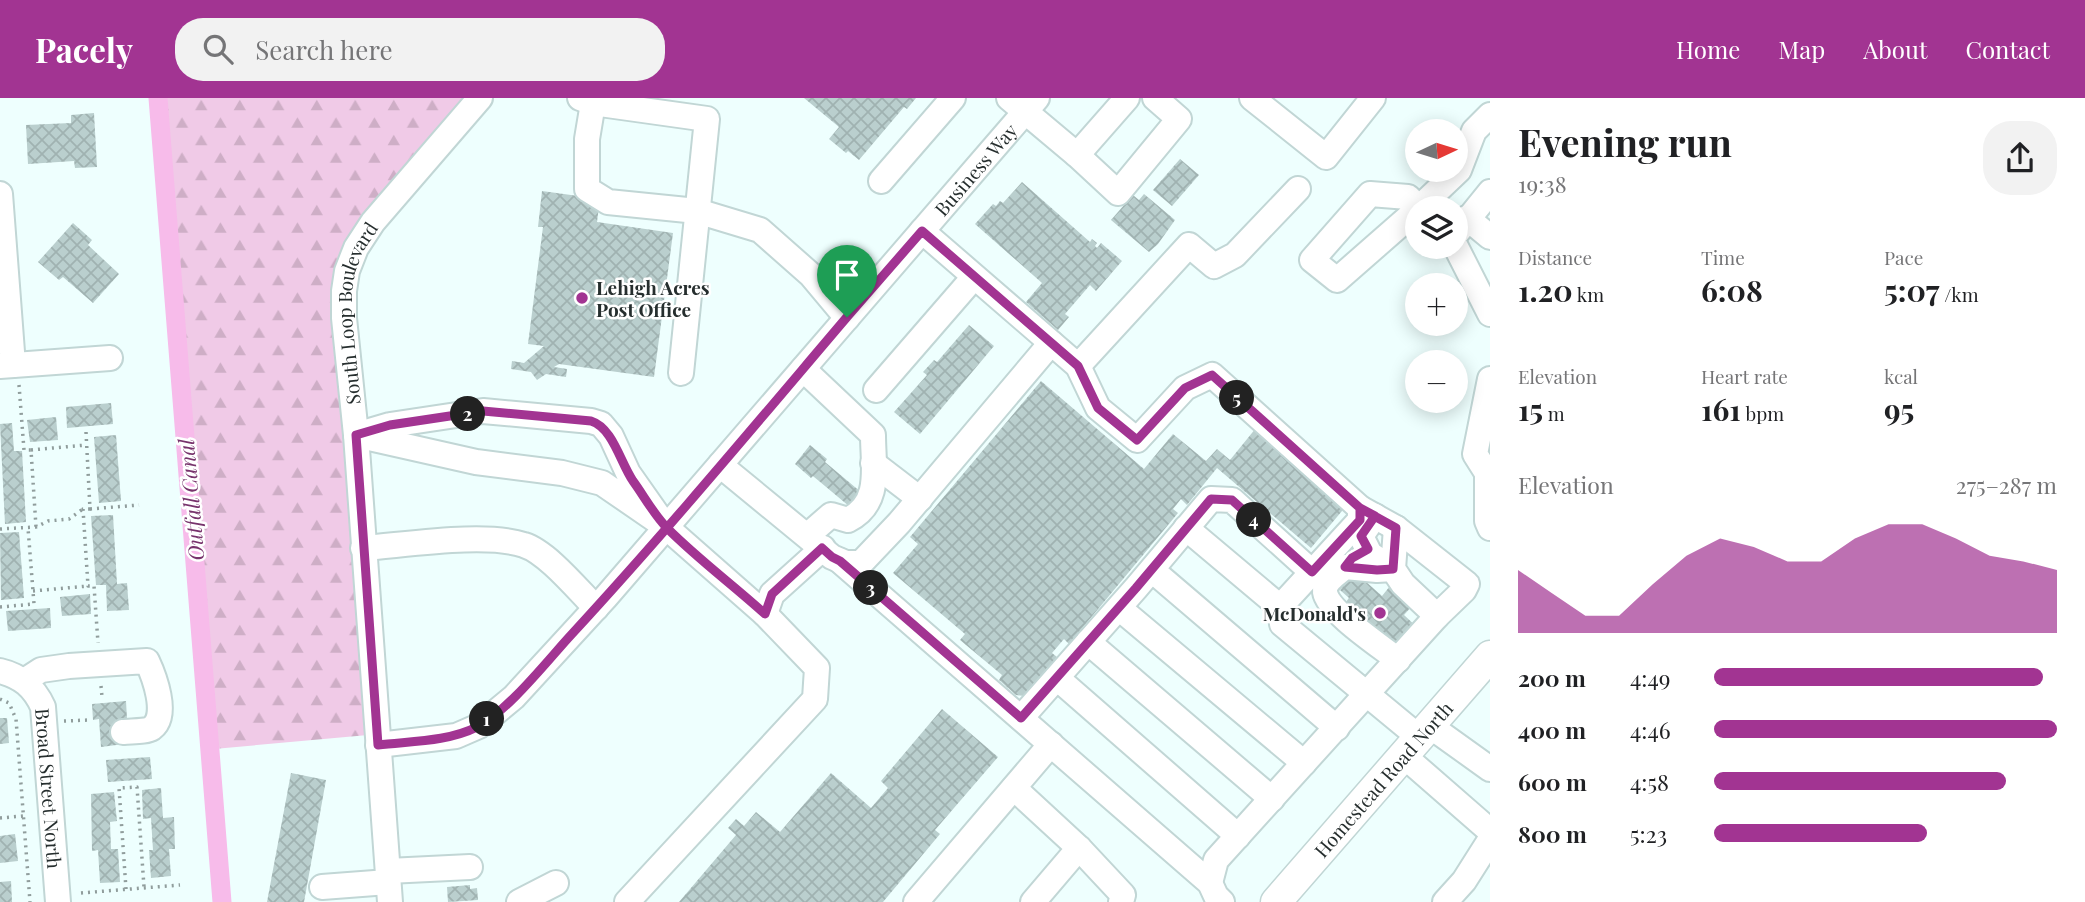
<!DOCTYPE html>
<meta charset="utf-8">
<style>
body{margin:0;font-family:"Playfair Display",serif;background:#f2f2f2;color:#202124;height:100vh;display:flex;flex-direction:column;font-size:26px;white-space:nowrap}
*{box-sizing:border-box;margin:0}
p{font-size:23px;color:#757577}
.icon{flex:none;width:38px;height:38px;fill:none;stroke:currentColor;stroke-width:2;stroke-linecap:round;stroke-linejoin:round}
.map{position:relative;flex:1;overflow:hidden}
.details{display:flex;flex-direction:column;background:#fff;width:595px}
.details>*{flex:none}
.needle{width:46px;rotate:86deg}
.fabs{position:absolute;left:1405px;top:21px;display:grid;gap:14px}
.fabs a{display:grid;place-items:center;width:63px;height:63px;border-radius:50%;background:#fff;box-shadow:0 4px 18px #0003;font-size:35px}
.pin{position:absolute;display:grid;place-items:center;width:60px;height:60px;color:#fff;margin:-72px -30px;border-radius:50% 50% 50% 0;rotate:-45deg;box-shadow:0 0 7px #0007}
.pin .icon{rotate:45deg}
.km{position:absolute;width:35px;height:35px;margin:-18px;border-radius:50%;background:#222;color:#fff;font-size:19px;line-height:35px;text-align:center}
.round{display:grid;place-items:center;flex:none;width:74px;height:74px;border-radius:28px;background:#f2f2f2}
.head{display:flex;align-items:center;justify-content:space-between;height:119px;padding:0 28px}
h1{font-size:38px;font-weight:700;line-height:52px}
.metrics{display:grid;grid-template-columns:repeat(3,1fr);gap:10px;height:119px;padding:7px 28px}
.metrics div{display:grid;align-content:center}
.metrics b{font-size:30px;font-weight:700}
.metrics small{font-size:19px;font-weight:400}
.metrics p{font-size:19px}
.chart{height:196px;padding:14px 28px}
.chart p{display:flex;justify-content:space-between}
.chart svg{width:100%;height:126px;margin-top:7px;fill:#a23492;opacity:.7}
ul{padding:0 28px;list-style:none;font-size:23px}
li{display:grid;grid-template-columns:112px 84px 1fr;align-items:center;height:52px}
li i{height:18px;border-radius:9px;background:#a23492}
header{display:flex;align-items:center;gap:42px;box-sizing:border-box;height:98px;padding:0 35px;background:#a23492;color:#fff}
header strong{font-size:33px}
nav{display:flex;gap:38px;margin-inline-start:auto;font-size:24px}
.search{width:490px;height:63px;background:#f2f2f2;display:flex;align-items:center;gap:18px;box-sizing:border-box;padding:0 24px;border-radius:28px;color:#757577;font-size:26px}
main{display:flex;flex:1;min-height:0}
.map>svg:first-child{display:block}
.forest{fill:url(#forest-firs)}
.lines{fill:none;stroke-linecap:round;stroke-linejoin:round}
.canal{stroke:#f7bbea;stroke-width:19}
.building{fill:url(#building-cross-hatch)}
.minor-casing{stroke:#c1d6d5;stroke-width:28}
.major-casing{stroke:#c1d6d5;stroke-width:33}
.path{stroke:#909d9c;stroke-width:3.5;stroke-dasharray:2 5;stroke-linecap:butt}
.minor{stroke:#fff;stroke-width:24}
.major{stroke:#fff;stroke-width:30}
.route-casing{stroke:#fff;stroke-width:14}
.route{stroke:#a23492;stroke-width:9}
.poi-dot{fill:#a23492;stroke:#fff;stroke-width:2.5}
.labels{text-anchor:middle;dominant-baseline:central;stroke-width:5;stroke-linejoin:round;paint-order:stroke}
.street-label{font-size:19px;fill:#262e2e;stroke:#fff}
.poi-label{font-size:19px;font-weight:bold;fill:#262e2e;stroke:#fff;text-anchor:start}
.water-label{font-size:21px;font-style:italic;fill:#77336c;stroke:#fff}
</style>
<header>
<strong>Pacely</strong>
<div class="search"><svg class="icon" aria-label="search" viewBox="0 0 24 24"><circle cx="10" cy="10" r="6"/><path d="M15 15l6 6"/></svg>Search here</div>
<nav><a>Home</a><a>Map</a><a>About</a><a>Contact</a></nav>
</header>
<main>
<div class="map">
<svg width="1490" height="804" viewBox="0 0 1490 804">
<defs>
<pattern id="forest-firs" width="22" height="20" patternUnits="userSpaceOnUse" patternTransform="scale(1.75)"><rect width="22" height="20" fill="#f0cae7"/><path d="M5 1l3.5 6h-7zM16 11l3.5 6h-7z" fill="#ceaec6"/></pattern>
<pattern id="building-cross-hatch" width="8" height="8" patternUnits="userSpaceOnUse" patternTransform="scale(1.75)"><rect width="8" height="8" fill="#bacfce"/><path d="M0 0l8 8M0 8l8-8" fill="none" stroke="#a0b2b1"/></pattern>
</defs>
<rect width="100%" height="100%" fill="#eefffe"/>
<!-- forest -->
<path class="forest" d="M165,0H468L348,146L368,637L214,651Z"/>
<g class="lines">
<!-- canal -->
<path class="canal" d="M158,0L222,804"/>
</g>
<!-- building -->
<g class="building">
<path d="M804,0H916L907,11L904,9L859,62L848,53L846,55L829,41L839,29Z"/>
<path d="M94,15L97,69L75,70L74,63L28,66L26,27L71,25V17Z"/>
<path d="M1180,61L1199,77L1172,108L1153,92Z"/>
<path d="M1022,84L1090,144L1092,141L1097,145L1095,148L1097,150L1101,145L1122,163L1096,193L1090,187L1065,216L1069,219L1058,232L1026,204L1042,185L975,126L993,106L996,108L1000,103L1003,105Z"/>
<path d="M542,93L600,101L597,124L673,135L654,279L559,266L554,269L567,271L566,279L546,276L537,282L531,274L511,271L512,263L524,265L544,248L528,246L543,129H538Z"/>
<path d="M1128,93L1139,102L1144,96L1175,122L1158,146L1149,154L1111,122L1125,106L1121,102Z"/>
<path d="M73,125L92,142L88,147L119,176L93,205L63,179L59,182L38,164Z"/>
<path d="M969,227L994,248L920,336L894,314L927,277L923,274L934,262L937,264Z"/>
<path d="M1041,283L1144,371L1173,336L1206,363L1217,351L1230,362L1256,330L1347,407L1311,450L1217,370L1187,407L1181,401L1173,411L1178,415L1069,546L1064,541L1052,555L1057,559L1024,598L1016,597L999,582L1002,577L960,542L965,536L893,475L918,446L910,439Z"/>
<path d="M111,305L113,326L67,330L66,309Z"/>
<path d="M56,319L58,342L30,344L27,322Z"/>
<path d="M12,325L14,353H22L26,424L5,426L0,326Z"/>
<path d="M116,337L121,403L99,405L94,339Z"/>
<path d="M810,347L827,361L825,364L868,400L856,414L813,378L811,380L795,366Z"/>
<path d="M113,417L117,486L127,485L129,512L107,513L106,487H96L91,418Z"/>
<path d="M19,434L24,500L1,502L0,435Z"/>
<path d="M1355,474L1382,498L1390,488L1412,508L1404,517L1419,531L1400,551L1361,517L1357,522L1352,518L1356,513L1346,504L1349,500L1340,492Z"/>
<path d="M90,496L91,516L62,518L60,499Z"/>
<path d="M50,510L51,530L8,533L6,513Z"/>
<path d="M126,603L127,621L122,620L124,646L101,649L99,621L93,622L92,606Z"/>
<path d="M942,611L998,659L935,732L940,736L883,804H679L736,737L728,730L736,721L744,728L756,714L780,734L831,675L871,710L888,690L881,683Z"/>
<path d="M0,620H7L9,645L0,646Z"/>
<path d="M150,659L152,681L108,684L106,662Z"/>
<path d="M291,675L326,682L304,804H267Z"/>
<path d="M161,690L163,720L174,719L175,751H169L171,778L151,780L149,752H153L151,720L143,721L142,692Z"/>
<path d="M114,694L117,723L110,724L111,751H118L120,784L100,785L98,752L92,753L91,696Z"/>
<path d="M15,736L18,763L0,765V738Z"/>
<path d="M11,783L12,804H0V784Z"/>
<path d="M470,787V791L477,790L478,802L448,804L447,789Z"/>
</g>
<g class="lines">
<!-- minor casing -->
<g class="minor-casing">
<g id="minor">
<path d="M580,0L593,5L587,41V91L608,104L697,113L760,132L811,177L847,220"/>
<path d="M1009,0L1077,57L1118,95L1179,21L1155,0"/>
<path d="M1252,0L1326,59L1373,0"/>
<path d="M593,5L707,21L681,275"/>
<path d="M1077,57L1127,0"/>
<path d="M881,83L953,0"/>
<path d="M0,96L13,267"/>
<path d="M1419,110L1459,72L1474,33L1490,17"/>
<path d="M1418,111L1337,182L1312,162L1370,96L1408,99L1419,110"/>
<path d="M1467,120L1490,139"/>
<path d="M922,133L1078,268L1098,310L1137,342L1185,290L1212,277L1360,410V422L1280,509L1282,526L1420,640"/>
<path d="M1456,136L1490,94"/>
<path d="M1456,149L1490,216"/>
<path d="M0,268L110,260"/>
<path d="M1078,268L1189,147L1214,168L1235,157L1298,91"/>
<path d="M803,271L873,337C873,369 882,405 848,422L831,417L808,437"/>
<path d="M1490,281L1475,356L1487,375V423L1490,430"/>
<path d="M876,292L974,179"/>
<path d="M483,313L591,323L601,326L611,338L628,375L666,429L602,385L562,375L476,364L356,337L390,327Z"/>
<path d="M873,365L920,401"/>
<path d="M720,367L832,459L846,465H861L899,425L1051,245"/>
<path d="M1360,410L1396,430L1467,486L1464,492L1437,518"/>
<path d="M1375,418L1361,438L1370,456L1393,471"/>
<path d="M666,429L765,516L772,496L823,450"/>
<path d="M1186,430L1280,509"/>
<path d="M363,450C405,447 486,434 524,447C547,454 578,492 596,510"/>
<path d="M840,463L1210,785L1216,798L1222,804"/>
<path d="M1393,471L1377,472L1345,469C1339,474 1324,484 1325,494C1328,514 1382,549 1398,562"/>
<path d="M1152,472L1337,630"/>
<path d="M1119,510L1304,665"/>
<path d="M1088,544L1272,701"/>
<path id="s1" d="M0,573C21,578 34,589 43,609L58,804"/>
<path d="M1057,580L1238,738"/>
<path d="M24,583L41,572L69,568L147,563C154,578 169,617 152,630C146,634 131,633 123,634"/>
<path d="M1021,620L1136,490L1211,401L1232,402L1312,474"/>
<path d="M1430,628L1490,671"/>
<path id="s2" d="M378,647L456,638L479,628L514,599L605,500L1037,0"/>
<path d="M1404,658L1490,733"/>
<path d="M1014,690L1079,750L1123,797L1121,804"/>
<path d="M388,773L470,769"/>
<path d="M1210,785L1216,762L1437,518L1403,486L1393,471L1396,430"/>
<path d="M322,789L388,784"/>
<path id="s3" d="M390,804L356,337L344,220V193L347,173L356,150L373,124L480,0"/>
<path d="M519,804L556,785"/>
<path d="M627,804L815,601L817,570L765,516"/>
<path d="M916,804L1051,646"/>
<path d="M1033,804L1079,750"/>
<path d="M1445,804L1464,783L1490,742"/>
</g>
</g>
<!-- major casing -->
<g class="major-casing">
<g id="major">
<path id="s4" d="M1276,804L1490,558"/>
</g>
</g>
<!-- path -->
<g class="path">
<path d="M19,287L24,352H31L36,429"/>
<path d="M86,334L90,411H83L88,488H94L98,545"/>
<path d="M31,352L86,347"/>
<path d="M90,411L139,407"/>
<path d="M0,431L36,429L48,423L69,421L83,411"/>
<path d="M33,493L88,488"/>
<path d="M0,509L34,506L28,430"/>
<path d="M101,588L102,599"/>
<path d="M0,601L9,605L16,621L30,804"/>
<path d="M64,623L89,622"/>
<path d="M0,720L23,718"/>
<path d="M126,791L119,690L137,689L144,789"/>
<path d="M81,795L180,787"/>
</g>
<!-- minor -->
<use href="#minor" class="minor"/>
<!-- major -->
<use href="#major" class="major"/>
</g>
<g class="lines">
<!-- route casing -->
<g class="route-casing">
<path id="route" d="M847,219C756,326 666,434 571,537C547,563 508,613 477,629C447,644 410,643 378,647L356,337L390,327L483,313L591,323C613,330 620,364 633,383C644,398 654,417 668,431C698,461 733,487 765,516L772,496L822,450L832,459L840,463L1021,620L1136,490L1211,401L1232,402L1312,474L1360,422V410L1396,430L1393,471L1377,472L1345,469L1352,460L1368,451L1361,438L1375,418L1360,410L1212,277L1185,290L1137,342L1098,310L1078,268L922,133L847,219"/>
</g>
<!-- route -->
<use href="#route" class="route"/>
</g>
<!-- markers -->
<g class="poi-dot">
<circle cx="582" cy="200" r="7"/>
<circle cx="1380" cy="515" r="7"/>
</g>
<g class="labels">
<!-- street labels -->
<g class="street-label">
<text stroke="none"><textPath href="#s2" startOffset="850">Business Way</textPath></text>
<text stroke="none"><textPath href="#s3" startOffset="593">South Loop Boulevard</textPath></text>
<text stroke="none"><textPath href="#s4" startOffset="163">Homestead Road North</textPath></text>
<text stroke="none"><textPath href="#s1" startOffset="140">Broad Street North</textPath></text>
</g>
<!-- poi labels -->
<g class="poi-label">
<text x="596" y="189">Lehigh Acres<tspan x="596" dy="22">Post Office</tspan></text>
<text x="1366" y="515" text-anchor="end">McDonald's</text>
</g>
<!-- water labels -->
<g class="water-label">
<text transform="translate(190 402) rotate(-95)">Outfall Canal</text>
</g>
</g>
</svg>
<div class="fabs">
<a><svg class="needle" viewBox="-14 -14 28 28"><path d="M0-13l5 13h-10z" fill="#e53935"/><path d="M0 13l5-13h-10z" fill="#757577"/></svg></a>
<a><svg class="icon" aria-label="layers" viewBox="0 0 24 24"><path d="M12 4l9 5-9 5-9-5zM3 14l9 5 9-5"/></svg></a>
<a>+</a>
<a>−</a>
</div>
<div class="pin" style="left:847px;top:219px;background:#1e9e55"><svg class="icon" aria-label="arrive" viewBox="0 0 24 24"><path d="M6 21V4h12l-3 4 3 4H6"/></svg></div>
<b class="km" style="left:487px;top:621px">1</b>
<b class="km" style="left:468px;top:316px">2</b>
<b class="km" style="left:871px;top:490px">3</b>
<b class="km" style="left:1254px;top:422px">4</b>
<b class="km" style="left:1237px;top:300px">5</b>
</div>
<section class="details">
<div class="head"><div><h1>Evening run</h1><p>19:38</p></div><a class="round"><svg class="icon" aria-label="share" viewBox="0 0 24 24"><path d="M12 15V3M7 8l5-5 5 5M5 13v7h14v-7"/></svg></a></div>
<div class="metrics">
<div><p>Distance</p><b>1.20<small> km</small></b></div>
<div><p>Time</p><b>6:08</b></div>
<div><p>Pace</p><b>5:07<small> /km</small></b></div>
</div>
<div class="metrics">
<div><p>Elevation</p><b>15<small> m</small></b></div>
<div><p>Heart rate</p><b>161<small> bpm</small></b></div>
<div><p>kcal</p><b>95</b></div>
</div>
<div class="chart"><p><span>Elevation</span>275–287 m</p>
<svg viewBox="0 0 160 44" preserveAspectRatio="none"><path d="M0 44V22L10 30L20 38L30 38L40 27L50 17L60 11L70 14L80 19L90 19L100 11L110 6L120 6L130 11L140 17L150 19L160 22V44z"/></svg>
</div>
<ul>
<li><b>200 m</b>4:49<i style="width:96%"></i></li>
<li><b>400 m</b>4:46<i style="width:100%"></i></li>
<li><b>600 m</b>4:58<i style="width:85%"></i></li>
<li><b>800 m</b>5:23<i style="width:62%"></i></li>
</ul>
</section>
</main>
